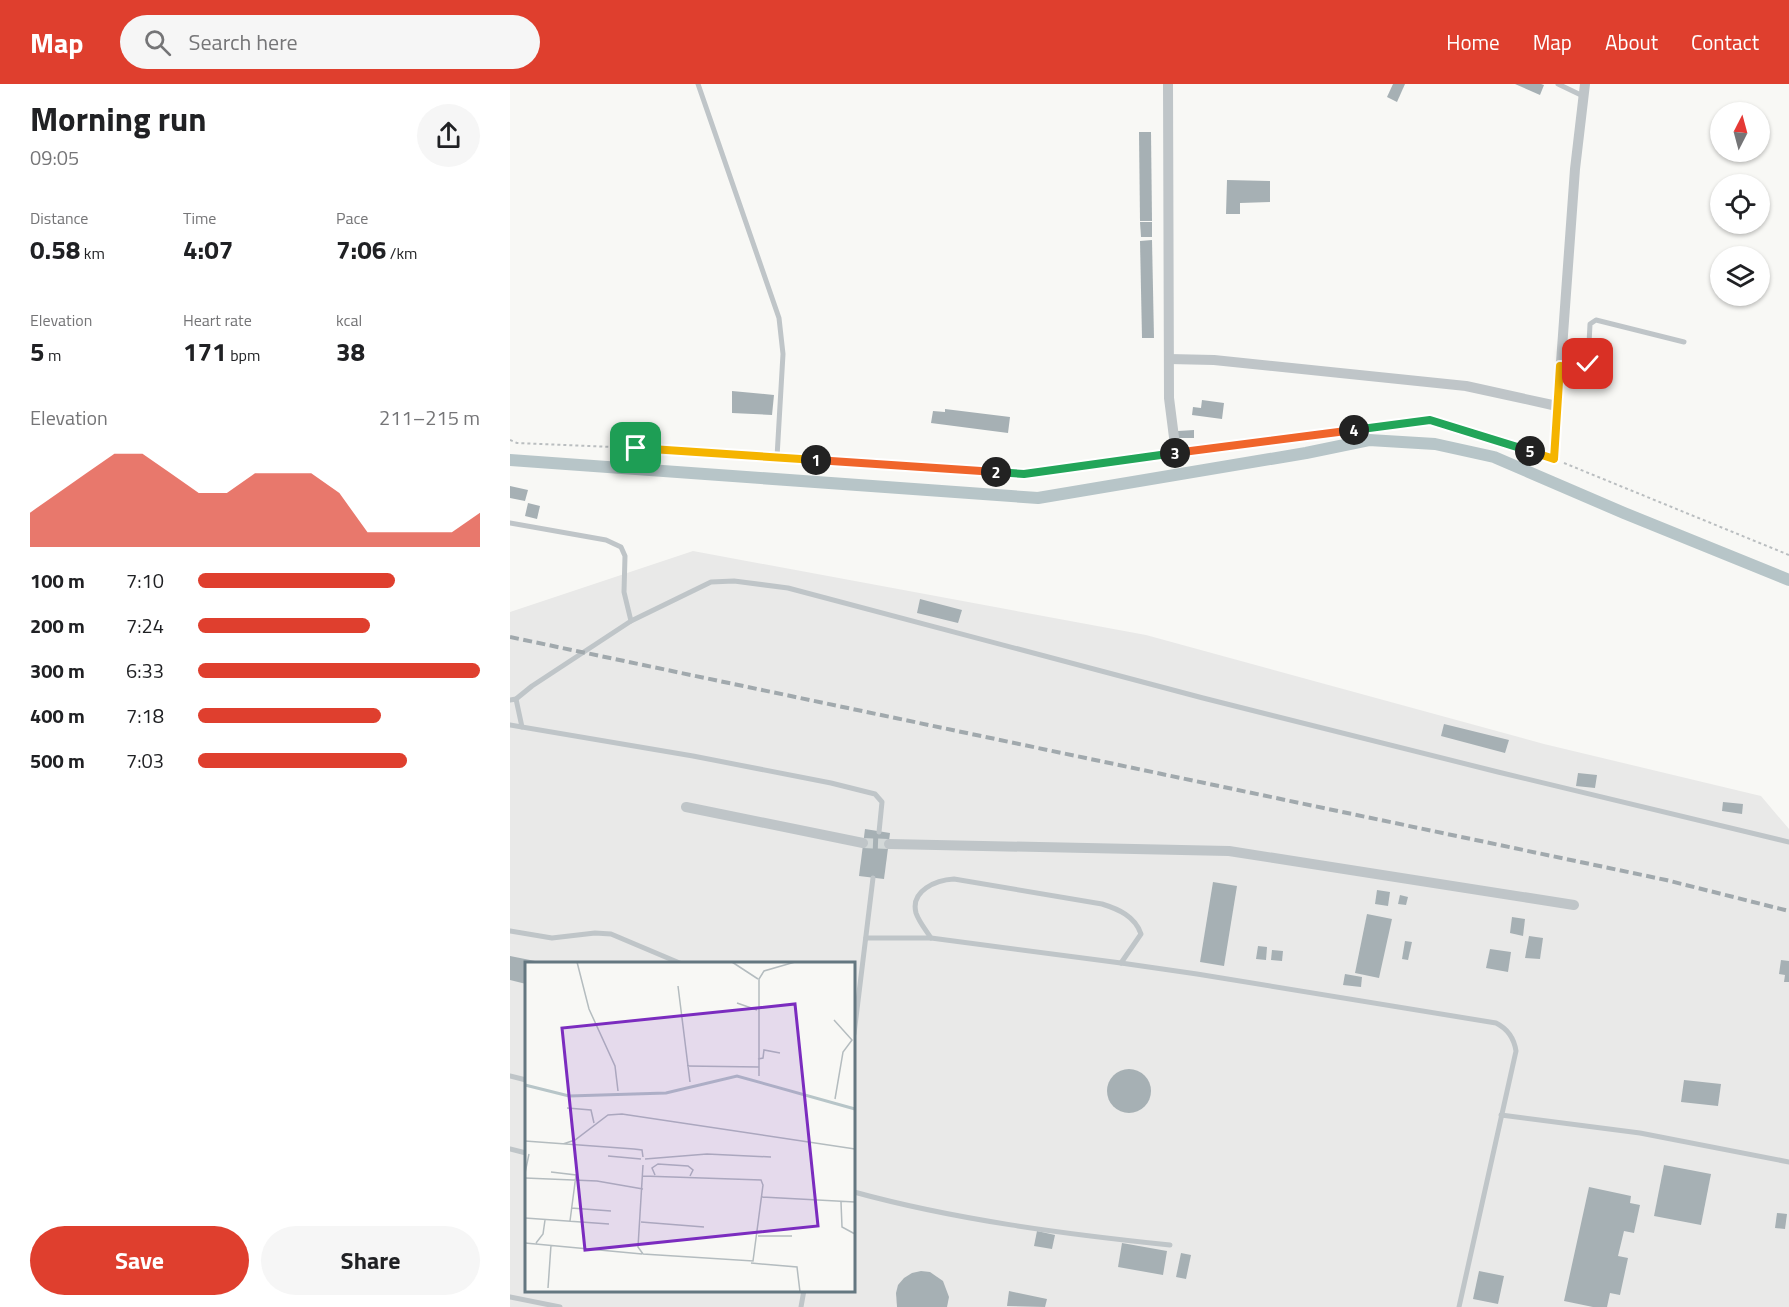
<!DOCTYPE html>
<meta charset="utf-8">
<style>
body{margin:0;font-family:"Titillium Web",sans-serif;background:#f6f6f6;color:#202124;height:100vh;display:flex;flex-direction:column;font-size:22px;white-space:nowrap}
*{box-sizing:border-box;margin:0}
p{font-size:20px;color:#757577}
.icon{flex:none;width:33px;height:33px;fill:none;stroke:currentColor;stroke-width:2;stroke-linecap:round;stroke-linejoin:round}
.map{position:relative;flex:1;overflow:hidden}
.side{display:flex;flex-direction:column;background:#fff;width:510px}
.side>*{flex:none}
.needle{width:39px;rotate:6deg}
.buttons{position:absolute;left:1200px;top:18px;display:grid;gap:12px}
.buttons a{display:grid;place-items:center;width:60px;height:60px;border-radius:50%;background:#fff;box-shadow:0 2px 4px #0004;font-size:30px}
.pin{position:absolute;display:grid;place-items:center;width:51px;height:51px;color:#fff;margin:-26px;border-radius:12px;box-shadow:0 3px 9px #0006}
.km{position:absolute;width:30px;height:30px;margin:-15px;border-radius:50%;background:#222;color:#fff;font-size:16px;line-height:30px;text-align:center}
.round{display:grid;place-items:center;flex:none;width:63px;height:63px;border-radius:32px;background:#f6f6f6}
.head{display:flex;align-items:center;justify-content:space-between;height:102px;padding:0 30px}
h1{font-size:33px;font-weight:700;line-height:45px}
.figures{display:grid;grid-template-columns:repeat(3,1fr);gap:9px;height:102px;padding:6px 30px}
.figures div{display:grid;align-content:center}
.figures b{font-size:26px;font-weight:700}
.figures small{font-size:16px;font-weight:400}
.figures p{font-size:16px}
.chart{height:168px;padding:12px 30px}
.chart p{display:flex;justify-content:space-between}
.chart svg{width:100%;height:108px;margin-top:6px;fill:#df3f2e;opacity:.7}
.primary-button{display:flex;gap:12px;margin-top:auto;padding:12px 30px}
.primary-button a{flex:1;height:69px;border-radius:36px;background:#df3f2e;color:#fff;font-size:24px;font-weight:700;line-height:69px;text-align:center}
.primary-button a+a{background:#f6f6f6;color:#202124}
ul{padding:0 30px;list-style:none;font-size:20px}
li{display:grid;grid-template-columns:96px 72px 1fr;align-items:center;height:45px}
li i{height:15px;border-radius:8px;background:#df3f2e}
header{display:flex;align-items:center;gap:36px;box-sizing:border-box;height:84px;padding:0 30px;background:#df3f2e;color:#fff}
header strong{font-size:28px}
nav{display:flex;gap:33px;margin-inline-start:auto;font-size:21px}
.search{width:420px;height:54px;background:#f6f6f6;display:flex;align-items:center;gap:15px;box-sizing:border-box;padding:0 21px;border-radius:33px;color:#757577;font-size:22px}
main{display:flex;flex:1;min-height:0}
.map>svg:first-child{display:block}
.built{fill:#e9e9e8;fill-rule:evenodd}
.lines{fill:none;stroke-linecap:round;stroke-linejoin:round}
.canal{stroke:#b7c5c8;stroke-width:12}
.building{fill:#a6b0b4}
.street-tunnel{stroke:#d3d8d8;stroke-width:10;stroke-dasharray:10 5;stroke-linecap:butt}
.path{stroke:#babec0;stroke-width:2;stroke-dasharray:3 3;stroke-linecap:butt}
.lane{stroke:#bfc5c8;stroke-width:5}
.street{stroke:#bfc5c8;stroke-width:10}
.rail{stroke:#a1a9ad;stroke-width:4;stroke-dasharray:9 4.5;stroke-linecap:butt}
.split-1-casing{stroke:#fff;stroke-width:12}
.split-2-casing{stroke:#fff;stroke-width:12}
.split-3-casing{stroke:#fff;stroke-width:12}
.split-4-casing{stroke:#fff;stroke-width:12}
.split-5-casing{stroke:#fff;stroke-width:12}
.split-6-casing{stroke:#fff;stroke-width:12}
.split-1{stroke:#f5b400;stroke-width:8}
.split-2{stroke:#f0652b;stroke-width:8}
.split-3{stroke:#22a559;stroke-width:8}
.split-4{stroke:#f0652b;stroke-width:8}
.split-5{stroke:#22a559;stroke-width:8}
.split-6{stroke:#f5b400;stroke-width:8}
.inset-river{fill:none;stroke:#b7c5c8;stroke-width:3}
.inset-road{fill:none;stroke:#b4bcbf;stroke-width:1.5}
.view{fill:#7b2cbf;fill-opacity:0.15;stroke:#7b2cbf;stroke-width:3}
.inset-edge{fill:none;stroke:#647780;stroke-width:3}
</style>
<header>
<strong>Map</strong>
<div class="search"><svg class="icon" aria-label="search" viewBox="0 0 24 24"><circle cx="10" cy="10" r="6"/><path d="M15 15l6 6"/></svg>Search here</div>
<nav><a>Home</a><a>Map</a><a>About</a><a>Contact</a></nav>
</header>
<main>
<section class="side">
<div class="head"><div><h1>Morning run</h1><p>09:05</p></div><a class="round"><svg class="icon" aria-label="share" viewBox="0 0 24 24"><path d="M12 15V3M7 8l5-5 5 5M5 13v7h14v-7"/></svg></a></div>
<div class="figures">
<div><p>Distance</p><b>0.58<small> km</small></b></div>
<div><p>Time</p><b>4:07</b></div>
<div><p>Pace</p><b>7:06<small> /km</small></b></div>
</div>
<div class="figures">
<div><p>Elevation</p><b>5<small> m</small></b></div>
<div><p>Heart rate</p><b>171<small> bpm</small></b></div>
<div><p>kcal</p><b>38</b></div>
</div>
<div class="chart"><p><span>Elevation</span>211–215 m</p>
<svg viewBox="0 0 160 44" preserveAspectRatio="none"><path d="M0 44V30L10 22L20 14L30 6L40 6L50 14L60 22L70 22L80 14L90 14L100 14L110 22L120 38L130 38L140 38L150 38L160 30V44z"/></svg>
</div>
<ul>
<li><b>100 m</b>7:10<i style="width:70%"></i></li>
<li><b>200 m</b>7:24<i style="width:61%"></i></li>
<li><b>300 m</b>6:33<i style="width:100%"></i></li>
<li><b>400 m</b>7:18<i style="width:65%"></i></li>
<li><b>500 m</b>7:03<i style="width:74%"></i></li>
</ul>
<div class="primary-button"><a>Save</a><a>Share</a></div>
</section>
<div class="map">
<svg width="1279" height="1223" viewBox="0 0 1279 1223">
<rect width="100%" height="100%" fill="#f8f8f5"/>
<!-- built -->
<path class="built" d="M183,467L636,551L1034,660L1251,712L1279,745V1223H0V528ZM16,880H344V1206H16Z"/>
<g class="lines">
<!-- canal -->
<path class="canal" d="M0,376L528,414L796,369L859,356L925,360L984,373L1114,429L1279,496"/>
</g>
<!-- building -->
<g class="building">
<path d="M883,0H895L887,18L877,13Z"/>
<path d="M1005,0H1031L1034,1L1030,11Z"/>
<path d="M629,48H641L642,137H630Z"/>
<path d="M717,96L760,97V118L730,119V130H716Z"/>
<path d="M630,138H642V153H631Z"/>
<path d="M642,156L644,254H632L630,157Z"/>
<path d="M222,307L264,311L262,331L222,329Z"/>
<path d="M692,316L714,319L712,335L682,331L683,323L691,324Z"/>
<path d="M435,325L500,333L498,349L421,339L423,327L435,328Z"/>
<path d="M684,346V354H668V347Z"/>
<path d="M0,402L18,406L15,417L0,414Z"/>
<path d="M18,419L30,422L27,435L15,432Z"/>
<path d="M410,515L452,526L448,539L407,529Z"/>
<path d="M934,640L999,656L995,669L931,652Z"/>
<path d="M1068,689L1087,691L1085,704L1066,702Z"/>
<path d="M1213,718L1233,720L1232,730L1212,727Z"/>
<path d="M355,745L380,749L374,795L349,792Z"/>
<path d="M703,798L727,802L714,882L690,878Z"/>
<path d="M867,806L880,808L878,822L865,820Z"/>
<path d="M890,811L898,813L896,821L888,820Z"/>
<path d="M857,830L882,835L869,894L845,889Z"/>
<path d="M1002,833L1015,835L1013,852L1000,849Z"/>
<path d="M1019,852L1033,854L1030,875L1015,874Z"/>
<path d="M895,857L902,858L898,876L892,875Z"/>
<path d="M748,862L757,863L756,876L746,875Z"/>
<path d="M980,865L1001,868L998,888L976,884Z"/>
<path d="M762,866L773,867L772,877L761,876Z"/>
<path d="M0,872L30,878L16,880V900L0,896Z"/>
<path d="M1271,876L1279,877V898H1274L1275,891L1269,890Z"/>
<path d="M835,890L852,893L851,903L833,901Z"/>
<circle cx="619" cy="1007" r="22"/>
<path d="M1174,996L1211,1000L1208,1022L1171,1018Z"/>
<path d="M1154,1081L1201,1090L1191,1141L1144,1132Z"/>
<path d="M1079,1103L1121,1112L1120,1119L1130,1121L1124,1149L1114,1147L1108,1172L1118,1174L1110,1211L1100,1209L1097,1223H1083L1054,1217Z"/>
<path d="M1267,1129L1277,1130L1275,1145L1265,1144Z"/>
<path d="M527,1147L545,1151L542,1165L524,1162Z"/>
<path d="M612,1159L657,1167L653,1191L608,1183Z"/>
<path d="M671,1169L681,1171L676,1195L666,1193Z"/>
<path d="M411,1187L420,1188L433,1197L439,1213L437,1223H387L386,1209L388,1201L394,1194L402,1189Z"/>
<path d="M969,1187L994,1192L988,1220L963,1215Z"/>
<path d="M499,1207L537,1215L535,1223L497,1222Z"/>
</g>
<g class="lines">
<!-- street-tunnel -->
<path class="street-tunnel" d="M353,759L379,760"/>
<!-- path -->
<g class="path">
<path d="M0,356L7,359L126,364L258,373"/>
<path d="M676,368L920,336L1035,372"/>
<path d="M276,374L514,390L655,371"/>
<path d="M1054,379L1279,471"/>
</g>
<!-- lane -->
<g class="lane">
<path d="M188,0L269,234L273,270L267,373"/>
<path d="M1048,0L1073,12"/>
<path d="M1051,282L1072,284L1078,280L1080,240L1086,236L1174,258"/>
<path d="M0,439L96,456L111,463L115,472L114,508L121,537"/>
<path d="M6,615L12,643"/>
<path d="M0,616L6,615L22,602L121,537L201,498L224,497L278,504L693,614L988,688L1279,758"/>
<path d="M0,641L183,672L321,699L365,710L372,718L369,748"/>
<path d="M0,847L42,854L85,849L101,850L172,880"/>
<path d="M356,854H421L611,879L687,890L986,939C998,945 1004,954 1006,967L949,1223"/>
<path d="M421,854C416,846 409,838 406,829C400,806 427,796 444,795L592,820C608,825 625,832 631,850L611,879"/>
<path d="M344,950L363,794"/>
<path d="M0,992L16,996"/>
<path d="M991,1031L1130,1049L1279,1078"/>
<path d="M0,1065L16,1069"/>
<path d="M344,1108C446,1136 555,1150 660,1161"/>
<path d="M0,1213L50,1223"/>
<path d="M291,1223L294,1206"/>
</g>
<!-- street -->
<g class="street">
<path d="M658,0L659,314L666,369"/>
<path d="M659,275L704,276L956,302L1047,322"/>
<path d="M1044,375L1065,85L1075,0"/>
<path d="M176,723L353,759"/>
<path d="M379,760L719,767L1064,821"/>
</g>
<!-- rail -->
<path class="rail" d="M0,553L1156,796L1279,827"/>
</g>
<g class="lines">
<!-- split-1 casing -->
<g class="split-1-casing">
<path id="split-1" d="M126,364L306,376"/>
</g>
<!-- split-2 casing -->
<g class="split-2-casing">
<path id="split-2" d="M306,376L486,388"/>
</g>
<!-- split-3 casing -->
<g class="split-3-casing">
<path id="split-3" d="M486,388L514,390L665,369"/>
</g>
<!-- split-4 casing -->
<g class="split-4-casing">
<path id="split-4" d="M665,369L844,346"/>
</g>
<!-- split-5 casing -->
<g class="split-5-casing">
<path id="split-5" d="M844,346L920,336L1020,367"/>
</g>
<!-- split-6 casing -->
<g class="split-6-casing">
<path id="split-6" d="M1020,367L1044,375L1050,282L1072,284L1078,280"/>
</g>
<!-- split-1 -->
<use href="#split-1" class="split-1"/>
<!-- split-2 -->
<use href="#split-2" class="split-2"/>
<!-- split-3 -->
<use href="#split-3" class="split-3"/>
<!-- split-4 -->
<use href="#split-4" class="split-4"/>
<!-- split-5 -->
<use href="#split-5" class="split-5"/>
<!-- split-6 -->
<use href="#split-6" class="split-6"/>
</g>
<!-- overview -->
<g transform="translate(15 878)">
<rect width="330" height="330" fill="#f8f8f5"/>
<path class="inset-river" d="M0,123L44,134L141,131L212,114L330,147"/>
<path class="inset-road" d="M52,0L64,47L90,104L93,129M207,0L233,17M153,24L165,120M212,41L232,48M309,58L327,78L318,90L310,137M233,97L238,96L239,88L255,91M162,104L234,105M234,114V17L239,9L270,0M42,146L66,148L69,161M0,179L109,187L117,188L118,195M38,182L50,178L83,153L97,152L330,187M83,194L116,197M120,197L182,192L246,195M26,210L51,213L45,259M0,211L4,192M130,213L127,206L133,202L163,204L168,208L165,214M118,214L236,218L238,223L228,299L118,292L113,285L118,203M0,216L72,219L118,227M237,235L330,240M316,240L317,265L330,272M46,246L86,249M0,256L84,262M116,260L179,265M233,274H267M0,281L117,292M11,281L18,272L20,258M226,301L272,305L275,330M23,326L26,283"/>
<path class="view" d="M270,42L293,264L60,288L37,66Z"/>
<rect width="330" height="330" class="inset-edge"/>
</g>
</svg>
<div class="buttons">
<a><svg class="needle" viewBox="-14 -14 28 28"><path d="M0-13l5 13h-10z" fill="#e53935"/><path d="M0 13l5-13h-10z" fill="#757577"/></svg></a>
<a><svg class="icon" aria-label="locate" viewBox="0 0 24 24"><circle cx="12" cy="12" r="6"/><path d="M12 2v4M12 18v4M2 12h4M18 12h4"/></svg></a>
<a><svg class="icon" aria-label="layers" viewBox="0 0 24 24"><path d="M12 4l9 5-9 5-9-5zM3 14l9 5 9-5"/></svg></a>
</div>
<div class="pin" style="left:126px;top:364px;background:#1e9e55"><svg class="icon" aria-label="arrive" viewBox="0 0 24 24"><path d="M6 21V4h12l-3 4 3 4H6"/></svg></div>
<div class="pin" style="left:1078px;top:280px;background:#d93025"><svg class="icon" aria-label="check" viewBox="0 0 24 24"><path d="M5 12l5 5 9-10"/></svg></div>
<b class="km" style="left:306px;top:376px">1</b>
<b class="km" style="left:486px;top:388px">2</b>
<b class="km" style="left:665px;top:369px">3</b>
<b class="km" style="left:844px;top:346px">4</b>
<b class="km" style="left:1020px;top:367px">5</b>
</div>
</main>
